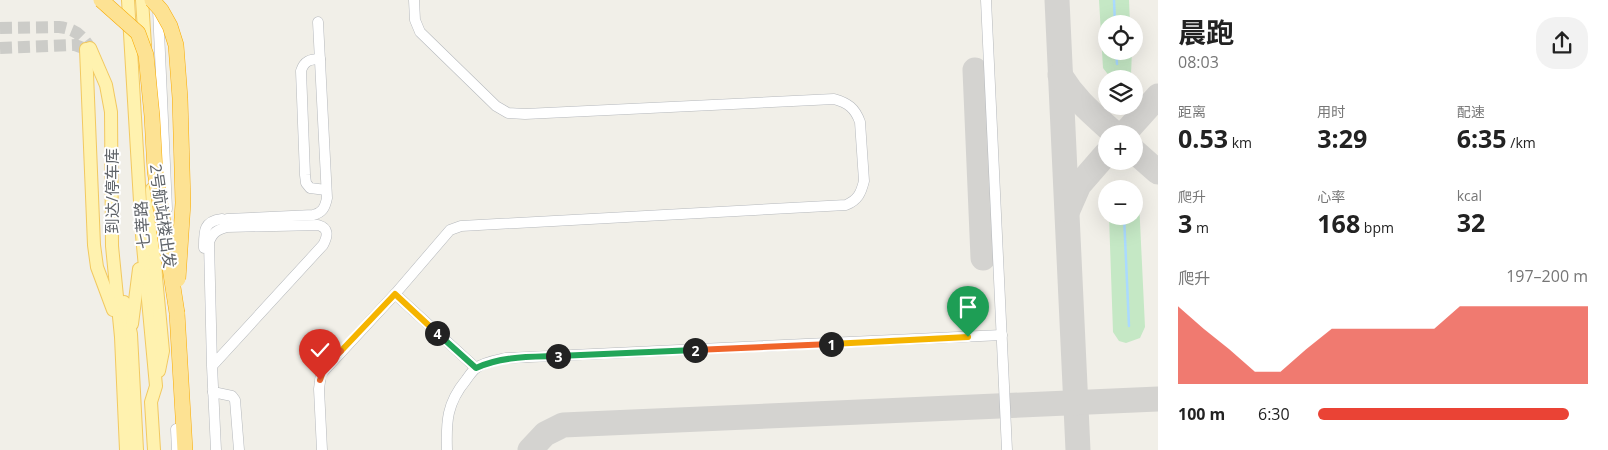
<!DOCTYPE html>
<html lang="zh">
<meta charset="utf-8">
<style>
body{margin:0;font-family:"Open Sans","Noto Sans SC",sans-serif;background:#f2f2f2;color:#222;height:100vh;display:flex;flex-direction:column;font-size:19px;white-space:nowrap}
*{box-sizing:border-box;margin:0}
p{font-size:16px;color:#767676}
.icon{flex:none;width:28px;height:28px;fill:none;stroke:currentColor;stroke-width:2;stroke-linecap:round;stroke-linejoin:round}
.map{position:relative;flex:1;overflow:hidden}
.drawer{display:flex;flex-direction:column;background:#fff;width:450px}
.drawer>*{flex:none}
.buttons{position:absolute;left:1098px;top:15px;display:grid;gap:10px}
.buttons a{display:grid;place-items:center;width:45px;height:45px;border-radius:50%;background:#fff;box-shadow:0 5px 20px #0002;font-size:25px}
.pin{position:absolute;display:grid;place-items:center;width:42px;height:42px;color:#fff;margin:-51px -21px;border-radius:50% 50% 50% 0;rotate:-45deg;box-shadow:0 0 5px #0007}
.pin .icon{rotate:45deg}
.km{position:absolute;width:25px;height:25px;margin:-12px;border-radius:50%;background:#222;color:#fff;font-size:14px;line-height:25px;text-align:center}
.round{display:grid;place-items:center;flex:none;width:52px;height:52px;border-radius:20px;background:#f2f2f2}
.overview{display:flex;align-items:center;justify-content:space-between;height:85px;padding:0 20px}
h1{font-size:28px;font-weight:700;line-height:38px}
.figures{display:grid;grid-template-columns:repeat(3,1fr);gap:8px;height:85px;padding:5px 20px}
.figures div{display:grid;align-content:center}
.figures b{font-size:25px;font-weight:700}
.figures small{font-size:14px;font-weight:400}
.figures p{font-size:14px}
.chart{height:140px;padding:10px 20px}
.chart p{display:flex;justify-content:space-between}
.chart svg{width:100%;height:90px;margin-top:5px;fill:#ea4335;opacity:.7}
ul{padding:0 20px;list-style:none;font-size:16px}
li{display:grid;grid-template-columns:80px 60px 1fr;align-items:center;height:38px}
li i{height:12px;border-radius:6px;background:#ea4335}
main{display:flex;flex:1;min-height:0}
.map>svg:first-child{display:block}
.green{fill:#c5e8c5}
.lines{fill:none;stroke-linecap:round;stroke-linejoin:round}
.stream{stroke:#aadaff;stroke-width:2.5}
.taxiway{stroke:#d4d3d0;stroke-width:25}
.major-tunnel{stroke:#ccccc8;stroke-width:12;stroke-dasharray:12 6;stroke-linecap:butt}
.minor-casing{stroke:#b5b8bc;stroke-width:11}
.major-casing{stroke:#f2c960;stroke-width:14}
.highway-casing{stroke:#f9ab00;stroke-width:16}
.minor{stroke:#fff;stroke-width:10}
.major{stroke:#fff2af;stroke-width:12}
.highway{stroke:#fde293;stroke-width:15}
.highway-bridge-casing{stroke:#f9ab00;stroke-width:16;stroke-linecap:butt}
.highway-bridge{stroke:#fde293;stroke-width:15}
.split-1-casing{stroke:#fff;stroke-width:10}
.split-2-casing{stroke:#fff;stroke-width:10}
.split-3-casing{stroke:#fff;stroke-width:10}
.split-4-casing{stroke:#fff;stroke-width:10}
.split-5-casing{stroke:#fff;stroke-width:10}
.split-6-casing{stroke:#fff;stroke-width:10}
.split-1{stroke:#f5b400;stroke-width:6}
.split-2{stroke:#f0652b;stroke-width:6}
.split-3{stroke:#22a559;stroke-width:6}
.split-4{stroke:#22a559;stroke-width:6}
.split-5{stroke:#f5b400;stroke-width:6}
.split-6{stroke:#f0652b;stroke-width:6}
.labels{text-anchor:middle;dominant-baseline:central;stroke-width:4;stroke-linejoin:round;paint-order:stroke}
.street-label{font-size:16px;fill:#5f6368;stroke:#fff}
</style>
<main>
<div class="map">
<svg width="1158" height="450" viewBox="0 0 1158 450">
<rect width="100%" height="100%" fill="#f1efe8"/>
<!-- green -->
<g class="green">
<path d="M1099,0H1129L1130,24H1106V51H1132L1131,74L1121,78L1110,77L1103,68Z"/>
<path d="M1134,190L1139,201L1145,327L1140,338L1126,343L1119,341L1113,332L1109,216H1134Z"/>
</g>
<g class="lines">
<!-- stream -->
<g class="stream">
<path d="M1114,0L1115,24"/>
<path d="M1116,51L1117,64"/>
<path d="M1124,216L1129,326"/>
</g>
<!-- taxiway -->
<g class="taxiway">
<path d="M1057,0L1078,450"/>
<path d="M975,70L983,258"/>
<path d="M1060,75C1076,101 1093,114 1115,134"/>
<path d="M1124,134L1158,96"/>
<path d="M1134,151L1158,172"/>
<path d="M1068,210L1079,185L1106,154"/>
<path d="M530,450L545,434L563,425L1158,399"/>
</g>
<!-- major-tunnel -->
<g class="major-tunnel">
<path d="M0,28L59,27C75,29 82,35 90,48"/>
<path d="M0,48L75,45L86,49"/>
</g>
<!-- minor casing -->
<g class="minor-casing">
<g id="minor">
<path d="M986,0L1007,450"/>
<path d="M158,9L167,209"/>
<path d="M320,59C310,59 304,61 301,71L305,175L306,183L310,188L326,190"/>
<path d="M227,219L313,215C322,213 325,208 327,198L318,22"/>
<path d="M204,248C204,232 203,221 222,219"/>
<path d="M395,294L476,368"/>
<path d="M212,366L323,245C328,236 329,228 318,225L227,227C217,230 213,232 209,242L212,366L216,450"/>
<path d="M213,392L232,396L235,400L239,450"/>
<path d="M176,429L177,450"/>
<path d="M322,450L319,389L321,374L395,294L450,230L461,226L846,205C858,200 861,193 864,181L860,122C855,108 848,103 834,99L525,114L508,113L496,106L420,32L415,20L414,0"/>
<path d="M447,450C446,421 447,403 466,380C469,376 472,371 476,368C484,362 497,360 506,358L1002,335"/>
</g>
</g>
<!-- major casing -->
<g class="major-casing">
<g id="major">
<path d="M128,0L142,235L156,386L151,402L154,450"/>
<path d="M142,0L145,45"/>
<path d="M90,48L106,85L111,112L112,246L121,337L126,450"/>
<path d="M86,49L94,245L97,267L113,310"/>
<path d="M152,189L156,277L163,351L159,371"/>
<path d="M124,302L131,334L137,450"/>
<path d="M132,324L139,269"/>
</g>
</g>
<!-- highway casing -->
<g class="highway-casing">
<path id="highway" d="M177,313L185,450"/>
</g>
<!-- minor -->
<use href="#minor" class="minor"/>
<!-- major -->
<use href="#major" class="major"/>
<!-- highway -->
<use href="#highway" class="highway"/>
<!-- highway-bridge casing -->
<g class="highway-bridge-casing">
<g id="highway-bridge">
<path d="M101,0L138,33L146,55L152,116L155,171L177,313"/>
<path d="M152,0L161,10L170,26L176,45L180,98L183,203L178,279"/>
</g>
</g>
<!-- highway-bridge -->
<use href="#highway-bridge" class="highway-bridge"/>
</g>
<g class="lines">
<!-- split-1 casing -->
<g class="split-1-casing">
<path id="split-1" d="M831,344L968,337"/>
</g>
<!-- split-2 casing -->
<g class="split-2-casing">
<path id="split-2" d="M695,350L831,344"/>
</g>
<!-- split-3 casing -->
<g class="split-3-casing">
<path id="split-3" d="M558,356L695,350"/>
</g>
<!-- split-4 casing -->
<g class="split-4-casing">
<path id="split-4" d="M437,333L476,368C502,356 530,357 558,356"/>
</g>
<!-- split-5 casing -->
<g class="split-5-casing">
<path id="split-5" d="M341,351L395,294L437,333"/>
</g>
<!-- split-6 casing -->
<g class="split-6-casing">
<path id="split-6" d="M320,380L324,369L341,351"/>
</g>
<!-- split-1 -->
<use href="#split-1" class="split-1"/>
<!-- split-2 -->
<use href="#split-2" class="split-2"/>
<!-- split-3 -->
<use href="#split-3" class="split-3"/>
<!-- split-4 -->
<use href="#split-4" class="split-4"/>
<!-- split-5 -->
<use href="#split-5" class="split-5"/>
<!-- split-6 -->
<use href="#split-6" class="split-6"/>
</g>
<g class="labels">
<!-- street labels -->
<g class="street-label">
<text transform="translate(112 191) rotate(-90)">到达/停车库</text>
<text transform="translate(163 216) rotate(82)">2号航站楼出发</text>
<text transform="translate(142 225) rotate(-94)">七莘路</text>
</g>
</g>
</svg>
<div class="buttons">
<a><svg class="icon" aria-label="locate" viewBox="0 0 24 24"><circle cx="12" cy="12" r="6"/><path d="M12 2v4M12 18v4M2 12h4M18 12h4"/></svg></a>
<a><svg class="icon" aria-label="layers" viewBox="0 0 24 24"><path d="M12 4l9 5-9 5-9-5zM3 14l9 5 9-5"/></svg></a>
<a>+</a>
<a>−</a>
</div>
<div class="pin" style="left:968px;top:337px;background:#1e9e55"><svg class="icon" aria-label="arrive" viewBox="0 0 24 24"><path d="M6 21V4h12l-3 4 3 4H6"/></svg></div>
<div class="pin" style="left:320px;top:380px;background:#d93025"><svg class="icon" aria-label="check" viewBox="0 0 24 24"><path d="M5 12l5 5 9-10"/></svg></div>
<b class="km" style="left:831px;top:344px">1</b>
<b class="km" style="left:695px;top:350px">2</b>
<b class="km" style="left:558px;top:356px">3</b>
<b class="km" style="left:437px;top:333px">4</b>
</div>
<section class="drawer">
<div class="overview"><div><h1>晨跑</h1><p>08:03</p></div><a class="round"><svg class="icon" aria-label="share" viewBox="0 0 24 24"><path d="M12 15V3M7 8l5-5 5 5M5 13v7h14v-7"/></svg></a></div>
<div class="figures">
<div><p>距离</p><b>0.53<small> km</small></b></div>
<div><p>用时</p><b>3:29</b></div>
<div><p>配速</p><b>6:35<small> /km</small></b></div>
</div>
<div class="figures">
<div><p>爬升</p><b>3<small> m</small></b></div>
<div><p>心率</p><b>168<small> bpm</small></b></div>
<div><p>kcal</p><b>32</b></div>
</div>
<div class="chart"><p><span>爬升</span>197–200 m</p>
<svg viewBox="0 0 160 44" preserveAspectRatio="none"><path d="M0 44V6L10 17L20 27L30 38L40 38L50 27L60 17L70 17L80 17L90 17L100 17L110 6L120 6L130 6L140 6L150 6L160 6V44z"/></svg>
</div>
<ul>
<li><b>100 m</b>6:30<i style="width:93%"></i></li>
</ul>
</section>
</main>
